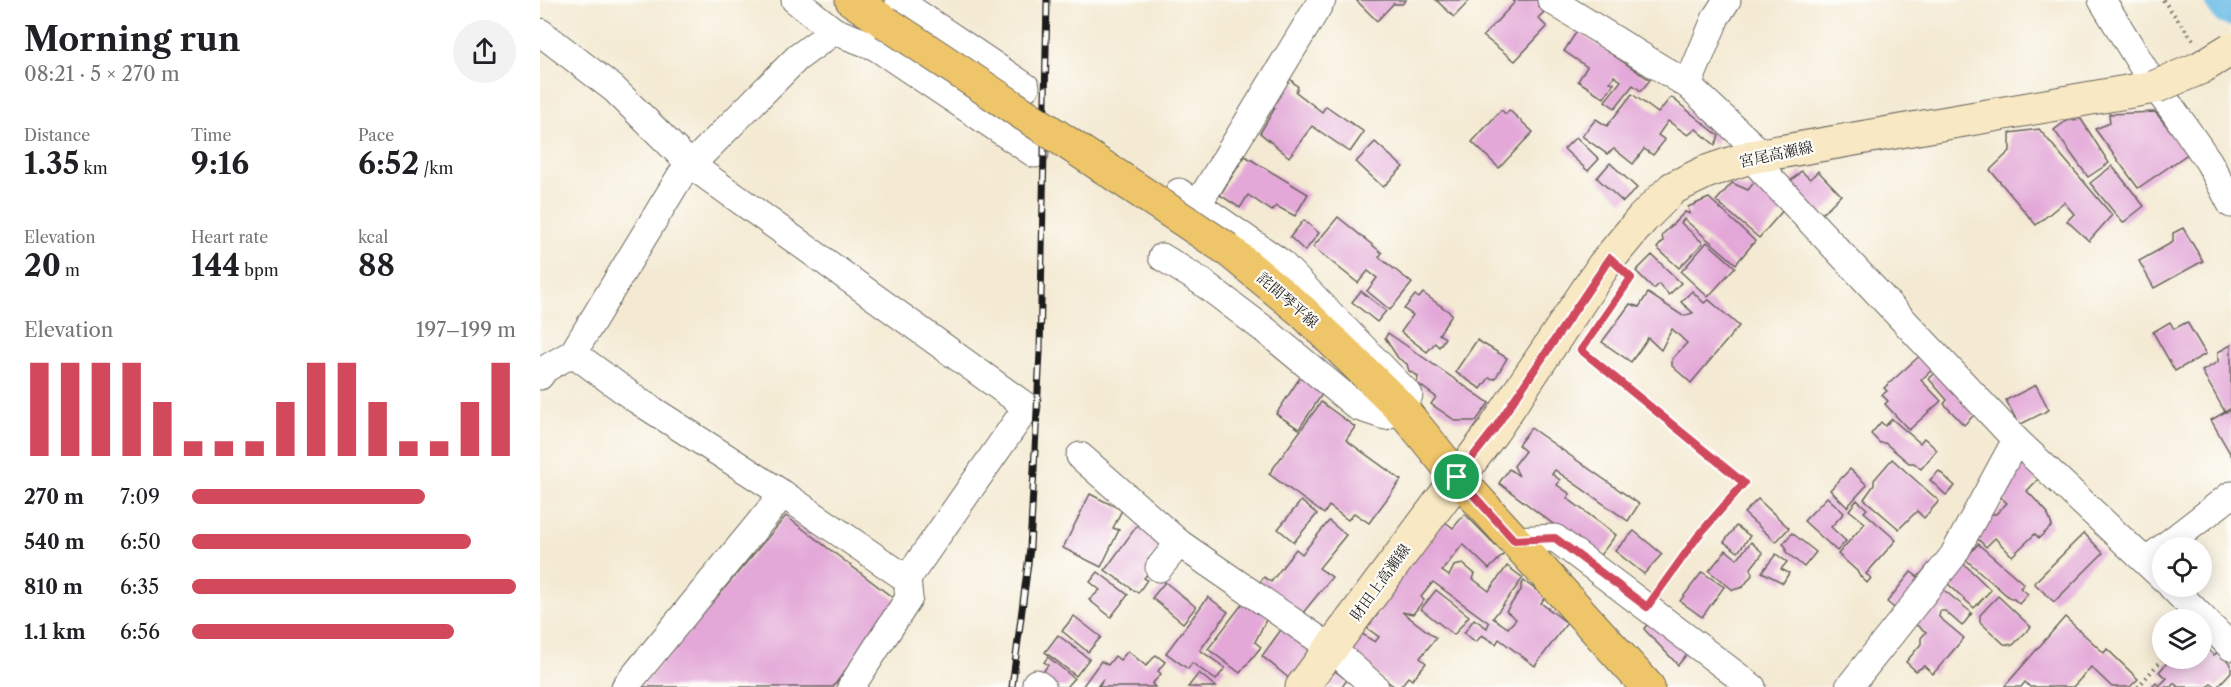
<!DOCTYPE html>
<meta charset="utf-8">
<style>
body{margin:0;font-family:"Libre Caslon Text","Noto Serif JP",serif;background:#f2f2f2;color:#202124;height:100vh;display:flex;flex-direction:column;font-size:22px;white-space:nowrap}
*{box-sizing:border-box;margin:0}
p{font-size:20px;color:#757577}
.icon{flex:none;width:33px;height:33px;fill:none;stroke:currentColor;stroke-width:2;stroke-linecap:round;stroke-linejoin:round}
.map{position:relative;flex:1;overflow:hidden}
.side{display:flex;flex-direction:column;background:#fff;width:540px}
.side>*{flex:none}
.tools{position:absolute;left:1612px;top:537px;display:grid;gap:12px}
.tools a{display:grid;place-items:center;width:60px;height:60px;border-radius:50%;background:#fff;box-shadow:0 3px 15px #0003;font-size:30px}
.pin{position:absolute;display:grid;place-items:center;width:51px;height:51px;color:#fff;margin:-26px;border:3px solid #fff;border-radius:50%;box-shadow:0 2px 6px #0007}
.round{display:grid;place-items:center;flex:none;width:63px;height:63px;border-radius:32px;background:#f2f2f2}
.summary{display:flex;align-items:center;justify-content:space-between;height:102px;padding:0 24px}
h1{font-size:33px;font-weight:800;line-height:45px}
.figures{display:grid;grid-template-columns:repeat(3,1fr);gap:9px;height:102px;padding:6px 24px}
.figures div{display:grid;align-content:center}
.figures b{font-size:30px;font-weight:800}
.figures small{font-size:16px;font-weight:400}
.figures p{font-size:16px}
.chart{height:168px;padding:12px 24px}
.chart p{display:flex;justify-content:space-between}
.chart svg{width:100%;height:108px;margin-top:6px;stroke:#d1495b;stroke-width:6}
ul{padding:0 24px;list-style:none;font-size:20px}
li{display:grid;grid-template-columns:96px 72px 1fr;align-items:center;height:45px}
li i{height:15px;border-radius:8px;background:#d1495b}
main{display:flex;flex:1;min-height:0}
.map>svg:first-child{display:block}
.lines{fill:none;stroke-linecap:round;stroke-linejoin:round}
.river{stroke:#69bce5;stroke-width:45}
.building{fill:#e3a8d8}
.minor-casing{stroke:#68645c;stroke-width:29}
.secondary-casing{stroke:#68645c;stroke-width:35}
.primary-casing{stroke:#68645c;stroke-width:35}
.path{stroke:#68645c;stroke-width:4;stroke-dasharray:1.5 4.5;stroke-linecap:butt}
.minor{stroke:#fff;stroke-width:27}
.secondary{stroke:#f8e8c3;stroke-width:33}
.primary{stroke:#eec569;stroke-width:33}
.rail-casing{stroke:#1c1c1c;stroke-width:7}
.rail{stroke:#fdfcf7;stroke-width:4.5;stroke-dasharray:14;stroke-linecap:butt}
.secondary-bridge-casing{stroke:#68645c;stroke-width:35;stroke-linecap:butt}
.primary-bridge-casing{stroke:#68645c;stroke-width:35;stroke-linecap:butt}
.secondary-bridge{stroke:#f8e8c3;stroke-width:33}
.primary-bridge{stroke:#eec569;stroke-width:33}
.route-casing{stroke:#fff;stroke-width:12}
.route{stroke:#d1495b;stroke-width:8}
.labels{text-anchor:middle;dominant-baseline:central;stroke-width:4.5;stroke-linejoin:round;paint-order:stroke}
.street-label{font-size:15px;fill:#1c1c1c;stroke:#fdfcf7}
</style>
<main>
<section class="side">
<div class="summary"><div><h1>Morning run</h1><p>08:21 · 5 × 270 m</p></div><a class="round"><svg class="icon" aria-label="share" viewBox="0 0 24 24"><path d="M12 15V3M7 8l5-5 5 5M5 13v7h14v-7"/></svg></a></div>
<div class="figures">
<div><p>Distance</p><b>1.35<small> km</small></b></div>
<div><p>Time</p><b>9:16</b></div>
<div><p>Pace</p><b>6:52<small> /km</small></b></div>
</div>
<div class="figures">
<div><p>Elevation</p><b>20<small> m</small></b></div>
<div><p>Heart rate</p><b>144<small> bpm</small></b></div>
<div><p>kcal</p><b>88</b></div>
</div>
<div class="chart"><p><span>Elevation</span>197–199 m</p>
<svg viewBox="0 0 160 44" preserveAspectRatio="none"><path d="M5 44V6M15 44V6M25 44V6M35 44V6M45 44V22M55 44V38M65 44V38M75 44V38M85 44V22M95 44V6M105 44V6M115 44V22M125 44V38M135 44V38M145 44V22M155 44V6"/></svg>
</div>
<ul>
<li><b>270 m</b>7:09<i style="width:72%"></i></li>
<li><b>540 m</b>6:50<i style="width:86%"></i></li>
<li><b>810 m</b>6:35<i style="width:100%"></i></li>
<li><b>1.1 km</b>6:56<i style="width:81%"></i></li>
</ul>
</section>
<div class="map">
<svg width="1691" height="687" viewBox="0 0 1691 687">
<rect width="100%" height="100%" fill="#fdfcf7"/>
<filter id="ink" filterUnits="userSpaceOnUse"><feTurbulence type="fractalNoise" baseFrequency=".0167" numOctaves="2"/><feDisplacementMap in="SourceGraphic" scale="12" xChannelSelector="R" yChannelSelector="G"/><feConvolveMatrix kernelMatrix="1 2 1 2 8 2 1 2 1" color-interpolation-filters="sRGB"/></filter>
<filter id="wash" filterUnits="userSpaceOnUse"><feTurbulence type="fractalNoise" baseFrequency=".008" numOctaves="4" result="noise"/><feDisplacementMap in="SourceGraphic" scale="24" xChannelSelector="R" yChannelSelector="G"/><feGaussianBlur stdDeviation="1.35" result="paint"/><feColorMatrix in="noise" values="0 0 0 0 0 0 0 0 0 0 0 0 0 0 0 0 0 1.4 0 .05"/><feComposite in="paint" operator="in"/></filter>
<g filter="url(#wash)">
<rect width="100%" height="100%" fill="#f4ead3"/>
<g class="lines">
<!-- river -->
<path class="river" d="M1688,0L1691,4"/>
</g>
<g id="blocks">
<!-- building -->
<g class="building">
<path d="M816,0H866L862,4H853L837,21Z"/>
<path d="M896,0H930L914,17Z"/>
<path d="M973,0H998L1007,9L998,18L1007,27L975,61L943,36L975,2Z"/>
<path d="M1037,31L1110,80L1101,91L1093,85L1075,108L1065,101L1081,81L1074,76L1070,82L1074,83L1064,98L1038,81L1047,67L1024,51Z"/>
<path d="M749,78L758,87L756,92L782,112L786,106L824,132L810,152L772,126L749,157L720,133L735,108L728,102Z"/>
<path d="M1092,94L1118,113L1131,97L1179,136L1175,145L1156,129L1148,135L1128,121L1118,135L1125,140L1113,155L1104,149L1093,164L1074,149L1067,154L1042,136L1056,119L1067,126Z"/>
<path d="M961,110L966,114L969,110L993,132L959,168L932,142Z"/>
<path d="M1615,112L1649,153L1598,188L1555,129L1570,123L1569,114Z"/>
<path d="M1541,119L1569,163L1548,177L1514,130L1526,121Z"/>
<path d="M1499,129L1572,215L1549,241L1527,221L1534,214L1524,202L1496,225L1450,170L1470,151V133Z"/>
<path d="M1036,137L1059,159L1048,171L1024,149Z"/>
<path d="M835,142L863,167L843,187L816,162Z"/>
<path d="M705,156L768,194L755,216L736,206L732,211L708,195L700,208L680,195Z"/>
<path d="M1070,163L1097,188L1083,202L1057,178Z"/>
<path d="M1572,166L1604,206L1583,223L1550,183Z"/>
<path d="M1261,171L1270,179L1278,171L1301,195L1279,217L1247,185Z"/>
<path d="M1216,180L1246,207L1219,238L1176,201L1192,183L1208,190Z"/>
<path d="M1169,198L1215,241L1196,264L1144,219L1141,223L1163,243L1139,268L1117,248L1123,241L1122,235L1145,212L1150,214L1148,207Z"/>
<path d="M798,217L842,253L839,257L872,283L850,310L827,291L837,278L828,271L818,283L773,247Z"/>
<path d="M764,220L779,233L765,251L750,237Z"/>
<path d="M1643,228L1663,261L1614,288L1599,261L1633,242V233Z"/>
<path d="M1167,242L1195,267L1168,297L1141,272Z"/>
<path d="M1112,255L1141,283L1129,295L1119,284L1114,289L1096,271Z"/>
<path d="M821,291L846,311L837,322L812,302Z"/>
<path d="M1152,291L1164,303L1169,300L1199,326L1151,383L1132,366V359L1147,343L1132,329L1121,350L1108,338L1091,362L1062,342L1090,304L1099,307L1108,293L1143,316L1153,313L1141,302Z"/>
<path d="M883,293L912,314L899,334L905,338L899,347L895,343L887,352L861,332L873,315L864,309L875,295L879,298Z"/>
<path d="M1630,322L1634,329L1647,322L1666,354L1635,371L1613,332Z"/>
<path d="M848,333L949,403L936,421H916L891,404L896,397L877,383L878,376L869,371L867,364L858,358L845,338Z"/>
<path d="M937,340L967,358L955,379L949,378L941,389L915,372Z"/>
<path d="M1691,345V408L1685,412L1662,371L1678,362V352Z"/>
<path d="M1384,352L1396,366L1381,380L1401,401L1369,430L1345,404L1348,401L1342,395L1347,391L1344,388Z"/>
<path d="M1399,369L1439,410L1424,425L1404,404L1407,400L1389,379Z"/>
<path d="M765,370L788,385L759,429L736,414Z"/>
<path d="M1496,385L1509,410L1479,425L1466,400Z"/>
<path d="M781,402L815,427L806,440L861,480L829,523L814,513L808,520L789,506L784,514L729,474Z"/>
<path d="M1691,411V455L1671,420L1685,412Z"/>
<path d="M1352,419L1380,443L1384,438L1397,450L1381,469L1374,463H1369L1345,443H1340L1331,434L1341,422L1345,426Z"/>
<path d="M991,428L1099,504L1088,521L1015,470L1012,474L1020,480L1017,485L1030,494L1027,498L1076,535L1058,558L959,483L969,469L979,476L974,466L985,451L978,445Z"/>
<path d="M1352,459L1399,501L1384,518L1377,511L1359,529L1324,499L1334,485V480Z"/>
<path d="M1479,460L1499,478L1487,491L1507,512L1512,526L1499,538L1495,534L1472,556L1455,538L1446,547L1432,533L1451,514H1456L1467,503L1455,492Z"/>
<path d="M1310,469L1327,485L1307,507L1290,490Z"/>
<path d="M1399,471L1415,486L1406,495L1390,480Z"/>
<path d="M550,494L582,510L573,528L579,530L561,567L523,548Z"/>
<path d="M1287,497L1304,513L1291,527L1306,541L1297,551L1264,521Z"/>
<path d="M1218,499L1249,528L1236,542L1204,513Z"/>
<path d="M1317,500L1327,509L1324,512L1356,540L1326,574L1331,578L1327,583L1319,575L1317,571L1298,554L1325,523L1309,510Z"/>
<path d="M761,501L777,514L754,542L738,529Z"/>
<path d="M925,514L964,554L949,569L923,544L902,571L909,576L914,566L923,564L935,574L933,579L949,591L967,566L983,578L953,618L968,628L976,619L966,611L981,590V585L984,581L1005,597L1001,603L1027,623L995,666L959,639L956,644L942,635L936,642L924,633L934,619L947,628L949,623L893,582L881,597L884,600L873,614L862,612L896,638L880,658L886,663L872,680L868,677L860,687H855L806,651L819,632L835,642L839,637L827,628L838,614L834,610L904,521L913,528Z"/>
<path d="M246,516L357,601L293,687H100Z"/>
<path d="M601,520L625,539L608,560L615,565L604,578L607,580L598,593L565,570Z"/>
<path d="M789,521L806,535L779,568L792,577L758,619L716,587L724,577L731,582L756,549L762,554Z"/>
<path d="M1196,526L1210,536L1198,552L1184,542Z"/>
<path d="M1094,531L1122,554L1104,574L1075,551Z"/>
<path d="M1252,533L1276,552L1264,567L1246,552V547L1243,544Z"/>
<path d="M1544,533L1563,553L1514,602L1494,583Z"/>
<path d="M1211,542L1223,553L1211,568L1212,575L1203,587L1193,590L1169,571L1186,550L1197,559Z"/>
<path d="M1438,544L1484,584L1480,588L1488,594L1479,604L1474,599H1471L1425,559Z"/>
<path d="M1236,554L1247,562L1241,569L1249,573L1243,583L1222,572Z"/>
<path d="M1390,563L1394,569L1359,612L1347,602L1371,572L1378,577Z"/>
<path d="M1424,564L1451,590L1434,608L1407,583Z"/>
<path d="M558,572L588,595L571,617L549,600L560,590L550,582Z"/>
<path d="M1162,572L1184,587L1162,617L1140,601Z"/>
<path d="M625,582L656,607L643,623L612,598Z"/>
<path d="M1399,586L1432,613L1422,626L1405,611H1400L1399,617L1424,638L1393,674L1384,666L1376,671L1366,662L1381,644V638L1386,632L1372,622Z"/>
<path d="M896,590L929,616L914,635L881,609Z"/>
<path d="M1458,596L1491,627L1473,645L1464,644L1440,622V615Z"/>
<path d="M668,597L688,612L660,650L685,668L676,680L652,663L648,669L626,653Z"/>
<path d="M706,599L728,616L715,642L721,647L700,673L668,649Z"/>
<path d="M534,616L561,637L548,652L522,631Z"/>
<path d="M1525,617L1564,653L1567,649L1598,679L1590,687H1572L1551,667L1533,687H1490L1485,682L1481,687H1464Z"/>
<path d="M1109,621L1151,649L1138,665L1104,629Z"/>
<path d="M743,627L776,652L751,680L722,656Z"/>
<path d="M518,635L549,659L536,676L505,652Z"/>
<path d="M1662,645L1674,655L1678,652L1691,664V672L1677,687L1671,683L1668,687H1638L1634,683L1631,687H1612L1616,683L1619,686L1627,678L1619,672L1631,658H1662Z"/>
<path d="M588,651L606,666L616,655L625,662L618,671L621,674L612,684L615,687H559L563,679L557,687H542L561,661L568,665L575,656L580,660Z"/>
<path d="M508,657L534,678L526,687H511L499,678L508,665L504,662Z"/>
<path d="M795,671L807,680L802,687H782Z"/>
<path d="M659,673L676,687H648Z"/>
</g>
</g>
</g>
<g filter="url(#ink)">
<use href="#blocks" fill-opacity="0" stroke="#68645c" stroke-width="1.5"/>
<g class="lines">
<!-- minor casing -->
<g class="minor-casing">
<g id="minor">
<path d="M255,0L294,31"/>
<path d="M1011,0L1148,85L1223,155"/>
<path d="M1562,0L1615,87L1633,110L1669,162L1691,204"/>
<path d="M362,3L486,87"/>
<path d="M0,32L74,89L151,165L487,407L367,579L369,598L311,687"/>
<path d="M336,47L495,154"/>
<path d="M1148,85L1176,17L1187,0"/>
<path d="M1210,157L1476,440L1623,578"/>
<path d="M658,204L782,0"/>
<path d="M622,257L662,282L725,330L818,407L845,416L861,408L869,395L740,262L639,192"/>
<path d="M33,353L97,400L243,494L367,579"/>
<path d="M0,376L5,369L33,353L141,175L257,58L294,31L336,47L362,3L359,0"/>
<path d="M540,456L639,543L791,648L835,687"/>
<path d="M974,540L1015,538L1212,687"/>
<path d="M1606,561L1691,495"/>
<path d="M619,568L639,543"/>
<path d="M1631,586L1691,647"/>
<path d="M496,683L502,687"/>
<path d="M85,687L243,494"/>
<path d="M1309,687L1413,556L1476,440"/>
</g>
</g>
<!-- secondary casing -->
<g class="secondary-casing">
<path id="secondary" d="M762,687L953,431L1064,265L1102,219L1133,188L1166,172L1210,157L1615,87"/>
</g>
<!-- primary casing -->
<g class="primary-casing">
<g id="primary">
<path d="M312,0L345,22"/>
<path d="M687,249L762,311L861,408L917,477L1108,687"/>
</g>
</g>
<!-- path -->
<g class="path">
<path d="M1623,0L1654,41"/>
<path d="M1042,351L1204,483L1158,536L1121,587"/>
<path d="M1598,687L1623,658"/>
</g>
<!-- minor -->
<use href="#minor" class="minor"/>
<!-- secondary -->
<use href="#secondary" class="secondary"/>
<!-- primary -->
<use href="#primary" class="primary"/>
<!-- rail casing -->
<g class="rail-casing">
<path id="rail" d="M472,687L490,548L500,352L507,0"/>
</g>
<!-- rail -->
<use href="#rail" class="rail"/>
<!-- secondary-bridge casing -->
<g class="secondary-bridge-casing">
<path id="secondary-bridge" d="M1615,87L1660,68L1691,49"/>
</g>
<!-- primary-bridge casing -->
<g class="primary-bridge-casing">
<path id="primary-bridge" d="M345,22L687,249"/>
</g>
<!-- secondary-bridge -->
<use href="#secondary-bridge" class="secondary-bridge"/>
<!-- primary-bridge -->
<use href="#primary-bridge" class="primary-bridge"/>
</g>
</g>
<g class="lines" filter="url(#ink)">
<!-- route casing -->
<g class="route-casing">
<path id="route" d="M1070,258L1091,278L1041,350L1204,483L1158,536L1107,607L1015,538L974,540L917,477L953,431Z"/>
</g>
<!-- route -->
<use href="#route" class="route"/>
</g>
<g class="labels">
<!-- street labels -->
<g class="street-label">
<text transform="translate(1236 154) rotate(-12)">宮尾高瀬線</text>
<text transform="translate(748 300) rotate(41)">詫間琴平線</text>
<text transform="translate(840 582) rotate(-54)">財田上高瀬線</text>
</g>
</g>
</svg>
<div class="tools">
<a><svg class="icon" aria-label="locate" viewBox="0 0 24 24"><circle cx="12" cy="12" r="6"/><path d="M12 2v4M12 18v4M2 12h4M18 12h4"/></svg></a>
<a><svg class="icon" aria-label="layers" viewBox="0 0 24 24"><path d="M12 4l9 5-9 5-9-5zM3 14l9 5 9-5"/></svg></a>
</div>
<div class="pin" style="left:917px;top:477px;background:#1e9e55"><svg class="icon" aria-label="arrive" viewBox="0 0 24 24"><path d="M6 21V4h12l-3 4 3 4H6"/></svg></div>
</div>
</main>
